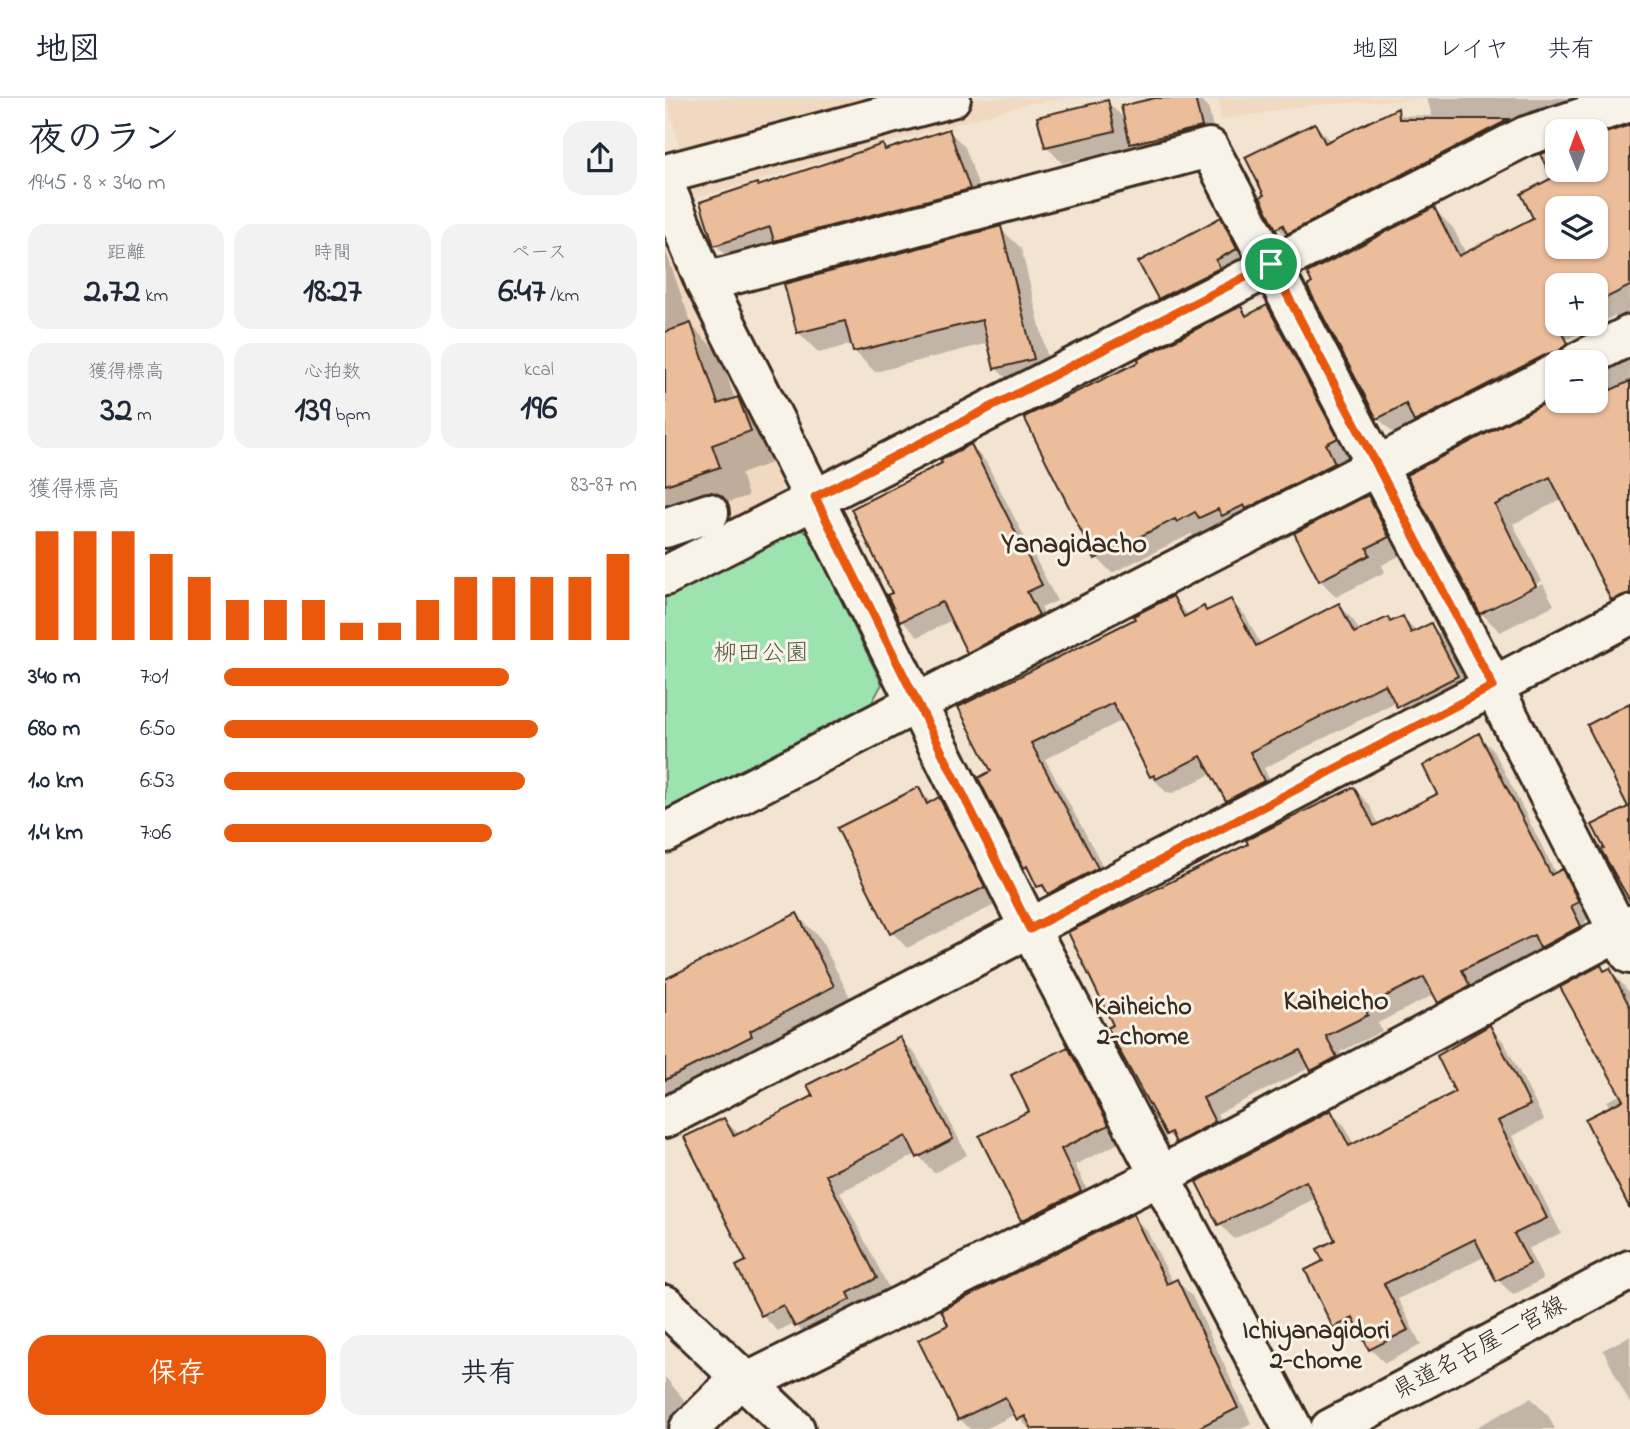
<!DOCTYPE html>
<html lang="ja">
<meta charset="utf-8">
<style>
body{margin:0;font-family:"Indie Flower","Klee One",sans-serif;background:#f2f2f3;color:#1f2937;height:100vh;display:flex;flex-direction:column;font-size:26px;white-space:nowrap}
*{box-sizing:border-box;margin:0}
p{font-size:23px;color:#747a83}
.icon{flex:none;width:38px;height:38px;fill:none;stroke:currentColor;stroke-width:2;stroke-linecap:round;stroke-linejoin:round}
.map{position:relative;flex:1;overflow:hidden}
.drawer{display:flex;flex-direction:column;background:#fff;width:665px}
.drawer>*{flex:none}
.needle{width:46px;rotate:359deg}
.buttons{position:absolute;left:880px;top:21px;display:grid;gap:14px}
.buttons a{display:grid;place-items:center;width:63px;height:63px;border-radius:14px;background:#fff;box-shadow:0 2px 5px #0004;font-size:35px}
.pin{position:absolute;display:grid;place-items:center;width:60px;height:60px;color:#fff;margin:-30px;border:4px solid #fff;border-radius:50%;box-shadow:0 2px 7px #0007}
.round{display:grid;place-items:center;flex:none;width:74px;height:74px;border-radius:21px;background:#f2f2f3}
.summary{display:flex;align-items:center;justify-content:space-between;height:119px;padding:0 28px}
h1{font-size:38px;font-weight:700;line-height:52px}
.figures{display:grid;grid-template-columns:repeat(3,1fr);gap:10px;height:119px;padding:7px 28px}
.figures div{display:grid;align-content:center;border-radius:18px;background:#f2f2f3;text-align:center}
.figures b{font-size:35px;font-weight:700}
.figures small{font-size:19px;font-weight:400}
.figures p{font-size:19px}
.chart{height:196px;padding:14px 28px}
.chart p{display:flex;justify-content:space-between}
.chart svg{width:100%;height:126px;margin-top:7px;stroke:#ea580c;stroke-width:6}
.primary-button{display:flex;gap:14px;margin-top:auto;padding:14px 28px}
.primary-button a{flex:1;height:80px;border-radius:21px;background:#ea580c;color:#fff;font-size:28px;font-weight:700;line-height:80px;text-align:center}
.primary-button a+a{background:#f2f2f3;color:#1f2937}
ul{padding:0 28px;list-style:none;font-size:23px}
li{display:grid;grid-template-columns:112px 84px 1fr;align-items:center;height:52px}
li i{height:18px;border-radius:9px;background:#ea580c}
header{display:flex;align-items:center;gap:42px;box-sizing:border-box;height:98px;padding:0 35px;background:#fff;border-bottom:2px solid #e0e1e3}
header strong{font-size:33px}
nav{display:flex;gap:38px;margin-inline-start:auto;font-size:24px}
main{display:flex;flex:1;min-height:0}
.map>svg:first-child{display:block}
.built{fill:#f1d8c1}
.green{fill:#9de3b0;stroke:#6c8667;stroke-width:2}
.shadow{fill:#0003;fill-rule:evenodd}
.building{fill:#ebbd9b;stroke:#3b2a1e;stroke-width:2;fill-rule:evenodd}
.lines{fill:none;stroke-linecap:round;stroke-linejoin:round}
.minor-casing{stroke:#3b2a1e;stroke-width:44}
.major-casing{stroke:#3b2a1e;stroke-width:44}
.minor{stroke:#f7f3e8;stroke-width:38}
.major{stroke:#f7f3e8;stroke-width:38}
.route-casing{stroke:#fff;stroke-width:14}
.route{stroke:#ea580c;stroke-width:9}
.labels{text-anchor:middle;dominant-baseline:central;stroke-width:6;stroke-linejoin:round;paint-order:stroke}
.park-label{font-size:24px;fill:#545842;stroke:#f7f3e8}
.street-label{font-size:24px;fill:#3b2a1e;stroke:#f7f3e8}
.neighbourhood-label{font-size:26px;font-weight:bold;fill:#3b2a1e;stroke:#f7f3e8}
.quarter-label{font-size:28px;font-weight:bold;fill:#3b2a1e;stroke:#f7f3e8}
</style>
<header>
<strong>地図</strong>
<nav><a>地図</a><a>レイヤ</a><a>共有</a></nav>
</header>
<main>
<section class="drawer">
<div class="summary"><div><h1>夜のラン</h1><p>19:45 · 8 × 340 m</p></div><a class="round"><svg class="icon" aria-label="share" viewBox="0 0 24 24"><path d="M12 15V3M7 8l5-5 5 5M5 13v7h14v-7"/></svg></a></div>
<div class="figures">
<div><p>距離</p><b>2.72<small> km</small></b></div>
<div><p>時間</p><b>18:27</b></div>
<div><p>ペース</p><b>6:47<small> /km</small></b></div>
</div>
<div class="figures">
<div><p>獲得標高</p><b>32<small> m</small></b></div>
<div><p>心拍数</p><b>139<small> bpm</small></b></div>
<div><p>kcal</p><b>196</b></div>
</div>
<div class="chart"><p><span>獲得標高</span>83–87 m</p>
<svg viewBox="0 0 160 44" preserveAspectRatio="none"><path d="M5 44V6M15 44V6M25 44V6M35 44V14M45 44V22M55 44V30M65 44V30M75 44V30M85 44V38M95 44V38M105 44V30M115 44V22M125 44V22M135 44V22M145 44V22M155 44V14"/></svg>
</div>
<ul>
<li><b>340 m</b>7:01<i style="width:69%"></i></li>
<li><b>680 m</b>6:50<i style="width:76%"></i></li>
<li><b>1.0 km</b>6:53<i style="width:73%"></i></li>
<li><b>1.4 km</b>7:06<i style="width:65%"></i></li>
</ul>
<div class="primary-button"><a>保存</a><a>共有</a></div>
</section>
<div class="map">
<svg width="965" height="1331" viewBox="0 0 965 1331">
<rect width="100%" height="100%" fill="#f3e3d1"/>
<filter id="ink" filterUnits="userSpaceOnUse"><feTurbulence type="fractalNoise" baseFrequency=".0143" numOctaves="2"/><feDisplacementMap in="SourceGraphic" scale="14" xChannelSelector="R" yChannelSelector="G"/><feConvolveMatrix kernelMatrix="1 2 1 2 8 2 1 2 1" color-interpolation-filters="sRGB"/></filter>
<g filter="url(#ink)">
<!-- built -->
<g class="built">
<path d="M2,0H402L361,6L27,101Z"/>
<path d="M553,0H754V1L645,7L556,22Z"/>
<path d="M0,145L117,384L115,400L0,460Z"/>
</g>
<!-- green -->
<path class="green" d="M127,430L143,434L217,586L205,608L0,715V495Z"/>
<!-- shadow -->
<g class="shadow">
<path d="M497,0H534L543,9L552,45L482,62L464,43L465,49L397,65L381,48L442,4L461,22Z"/>
<path d="M762,0H965L632,148L613,130L650,27L667,44L723,17L767,18Z"/>
<path d="M965,27V216L953,222L949,218L894,245L899,253L732,339L713,320L769,111L788,130L801,156L871,121L890,81L888,77L897,72H931V39ZM892,110H931V149H892ZM892,187H931V226H892Z"/>
<path d="M284,33L300,49L320,107L67,164L51,147L37,105L94,90L217,48L222,53Z"/>
<path d="M555,121L571,136L587,167L510,216L494,200L476,165Z"/>
<path d="M335,130L356,150L388,282L351,291L331,270L324,245L210,274L189,253L188,246L154,255L133,234Z"/>
<path d="M0,151L27,228L55,257L70,302L73,301L102,331L114,362L76,376L83,398L0,425Z"/>
<path d="M602,209L618,225L687,356L675,362L685,381L551,435L546,430L529,438L526,436L447,475L432,460L476,265L576,210L584,218Z"/>
<path d="M965,261V520L946,502L897,401L848,426L877,483L821,511V515L878,486L889,507L835,534L816,515L744,378L892,300V303H931V279Z"/>
<path d="M306,348L321,364L392,503L376,510L389,534L319,569L303,554L287,522L253,539L237,523L230,495L279,366Z"/>
<path d="M702,399L719,416L740,455L717,467L720,474L671,499L655,482Z"/>
<path d="M508,500L524,518L542,514L566,503L581,518L596,547L674,507L689,523L695,534L723,521L727,525L738,520L752,534L766,527L781,542L807,594L748,623L731,604L599,670L613,699L578,717L563,702L548,675L508,695L501,694L486,678L458,622L380,661L447,785L389,804L360,769L328,674L472,522Z"/>
<path d="M814,638L829,653L891,776L897,773L912,789L928,819L920,823L930,844L789,919L770,896L713,925L717,933L675,954L686,975L662,987L646,969L552,1016L564,1040L518,1051L503,1036L484,1007L444,931L450,928L586,747L689,691L704,706L714,727L775,697Z"/>
<path d="M253,691L267,705L274,702L290,717L334,805L242,850L227,834Z"/>
<path d="M132,817L155,840L191,911L0,1015V883Z"/>
<path d="M945,872L965,895V1099L942,1003L957,996L897,890Z"/>
<path d="M824,929L839,944L879,1022L847,1038L896,1135L863,1151L878,1181L848,1197L833,1182L821,1158L733,1201L756,1247L720,1265L705,1251L698,1237L684,1244L670,1229L661,1164L672,1143L651,1100L569,1141L555,1126L665,1014L680,1028L689,1047L792,995Z"/>
<path d="M235,941L251,957L302,1057L269,1075L252,1056L175,1094L227,1196L147,1244L129,1225L113,1233L97,1217L83,1164L59,1022L75,1037L150,999Z"/>
<path d="M402,951L418,967L458,1043L410,1067L431,1109L374,1137L358,1122Z"/>
<path d="M467,1118L482,1133L508,1185L512,1183L527,1198L586,1325L575,1331H364L351,1316L320,1331H305L295,1321L286,1228Z"/>
<path d="M965,1238V1306L938,1252Z"/>
<path d="M0,1279L37,1323L31,1331H0Z"/>
<path d="M866,1300L884,1319L890,1331H808Z"/>
</g>
<!-- building -->
<g class="building">
<path d="M490,0H530L537,29L465,46L456,8Z"/>
<path d="M443,2L450,33L380,49L372,19Z"/>
<path d="M733,10L734,21H845L622,136L618,127L611,131L595,99L599,97L580,59L650,25L660,45Z"/>
<path d="M965,27V188L931,205V187H892V225L903,245L894,253L882,256L749,324L741,306L712,321L642,188L647,185L642,175L769,109L794,158L868,120L856,96L887,80L875,56L892,51V72H931V38ZM892,110H931V149H892Z"/>
<path d="M284,31L305,91L109,143L105,129L49,148L35,104L92,85L93,88L218,46L220,52Z"/>
<path d="M556,119L572,151L551,162L555,170L493,201L473,164Z"/>
<path d="M336,128L369,261L329,271L317,222L188,254L180,223L132,235L119,186Z"/>
<path d="M602,207L673,340L661,346L670,365L581,411L579,407L557,418L553,411L534,420L530,414L512,424L510,421L430,461L359,319L474,264L473,261L576,208L581,218Z"/>
<path d="M26,225L53,306L73,299L86,333L47,347L55,369L0,387V234Z"/>
<path d="M939,277L946,292L965,283V495L946,502L885,379L830,407L871,488L815,516L741,377L892,299V303H931V281Z"/>
<path d="M306,346L377,487L362,494L374,517L302,555L277,504L235,524L222,497L227,495L186,411L277,365L275,362Z"/>
<path d="M703,397L724,439L702,450L705,457L654,483L629,435Z"/>
<path d="M508,498L519,519L539,508L541,513L566,501L591,548L674,505L689,535L723,519L725,524L738,518L746,535L766,525L793,578L732,609L720,586L585,654L599,683L561,703L536,658L491,681L489,677L485,679L448,605L366,645L433,770L383,796L378,787L372,789L362,768L359,770L313,680L326,673L293,609L470,521L468,518Z"/>
<path d="M965,605V803L936,752L939,750L927,727L963,709L922,627Z"/>
<path d="M814,635L886,777L897,771L914,804L906,808L916,828L875,850L869,837L797,872L805,888L773,905L759,879L699,909L703,917L661,938L672,959L646,973L635,952L538,1000L550,1024L511,1045L506,1034L501,1037L442,930L448,927L403,834L583,746L581,742L689,689L709,728L772,696L758,668Z"/>
<path d="M254,689L262,706L274,699L320,789L225,836L172,730Z"/>
<path d="M132,815L169,888L85,933L87,938L0,982V881Z"/>
<path d="M936,867L939,873L945,870L965,909V1111L920,1021L958,1002L895,889Z"/>
<path d="M825,927L865,1007L833,1023L882,1120L849,1136L865,1166L831,1183L810,1141L719,1186L743,1232L704,1252L688,1220L668,1230L640,1172L658,1163L652,1151L670,1142L641,1083L553,1127L531,1084L666,1012L684,1048L790,994L772,958Z"/>
<path d="M235,939L288,1041L252,1060L241,1038L161,1077L212,1180L183,1195L186,1201L130,1229L118,1207L96,1218L71,1168L81,1163L19,1039L59,1020L69,1038L148,998L142,987Z"/>
<path d="M403,949L444,1027L396,1051L416,1093L356,1123L314,1038L364,1013L346,977Z"/>
<path d="M468,1116L502,1186L512,1181L573,1310L531,1331H367L360,1318L352,1322L340,1299L293,1322L253,1242L283,1227L276,1212Z"/>
</g>
<g class="lines">
<!-- minor casing -->
<g class="minor-casing">
<g id="minor">
<path d="M0,76L286,0"/>
<path d="M0,88L40,184L365,831L628,1331"/>
<path d="M40,184L544,50L828,588L965,856"/>
<path d="M913,264L965,237"/>
<path d="M0,430L44,415"/>
<path d="M0,478L861,38L965,4"/>
<path d="M0,735L892,275"/>
<path d="M0,1020L965,517"/>
<path d="M0,1207L130,1331"/>
<path d="M83,1284L497,1077L965,827"/>
<path d="M24,1331L77,1278"/>
</g>
</g>
<!-- major casing -->
<g class="major-casing">
<path id="major" d="M665,1331L965,1172"/>
</g>
<!-- minor -->
<use href="#minor" class="minor"/>
<!-- major -->
<use href="#major" class="major"/>
</g>
</g>
<g class="lines" filter="url(#ink)">
<!-- route casing -->
<g class="route-casing">
<path id="route" d="M606,166L828,588L365,831L150,399Z"/>
</g>
<!-- route -->
<use href="#route" class="route"/>
</g>
<g class="labels">
<!-- park labels -->
<g class="park-label">
<text x="96" y="556">柳田公園</text>
</g>
<!-- street labels -->
<g class="street-label">
<text transform="translate(815 1251) rotate(-28)">県道名古屋一宮線</text>
</g>
<!-- neighbourhood labels -->
<g class="neighbourhood-label">
<text x="478" y="910">Kaiheicho<tspan x="478" dy="30">2-chome</tspan></text>
<text x="651" y="1234">Ichiyanagidori<tspan x="651" dy="30">2-chome</tspan></text>
</g>
<!-- quarter labels -->
<g class="quarter-label">
<text x="409" y="447">Yanagidacho</text>
<text x="671" y="904">Kaiheicho</text>
</g>
</g>
</svg>
<div class="buttons">
<a><svg class="needle" viewBox="-14 -14 28 28"><path d="M0-13l5 13h-10z" fill="#e53935"/><path d="M0 13l5-13h-10z" fill="#747a83"/></svg></a>
<a><svg class="icon" aria-label="layers" viewBox="0 0 24 24"><path d="M12 4l9 5-9 5-9-5zM3 14l9 5 9-5"/></svg></a>
<a>+</a>
<a>−</a>
</div>
<div class="pin" style="left:606px;top:166px;background:#1e9e55"><svg class="icon" aria-label="arrive" viewBox="0 0 24 24"><path d="M6 21V4h12l-3 4 3 4H6"/></svg></div>
</div>
</main>
